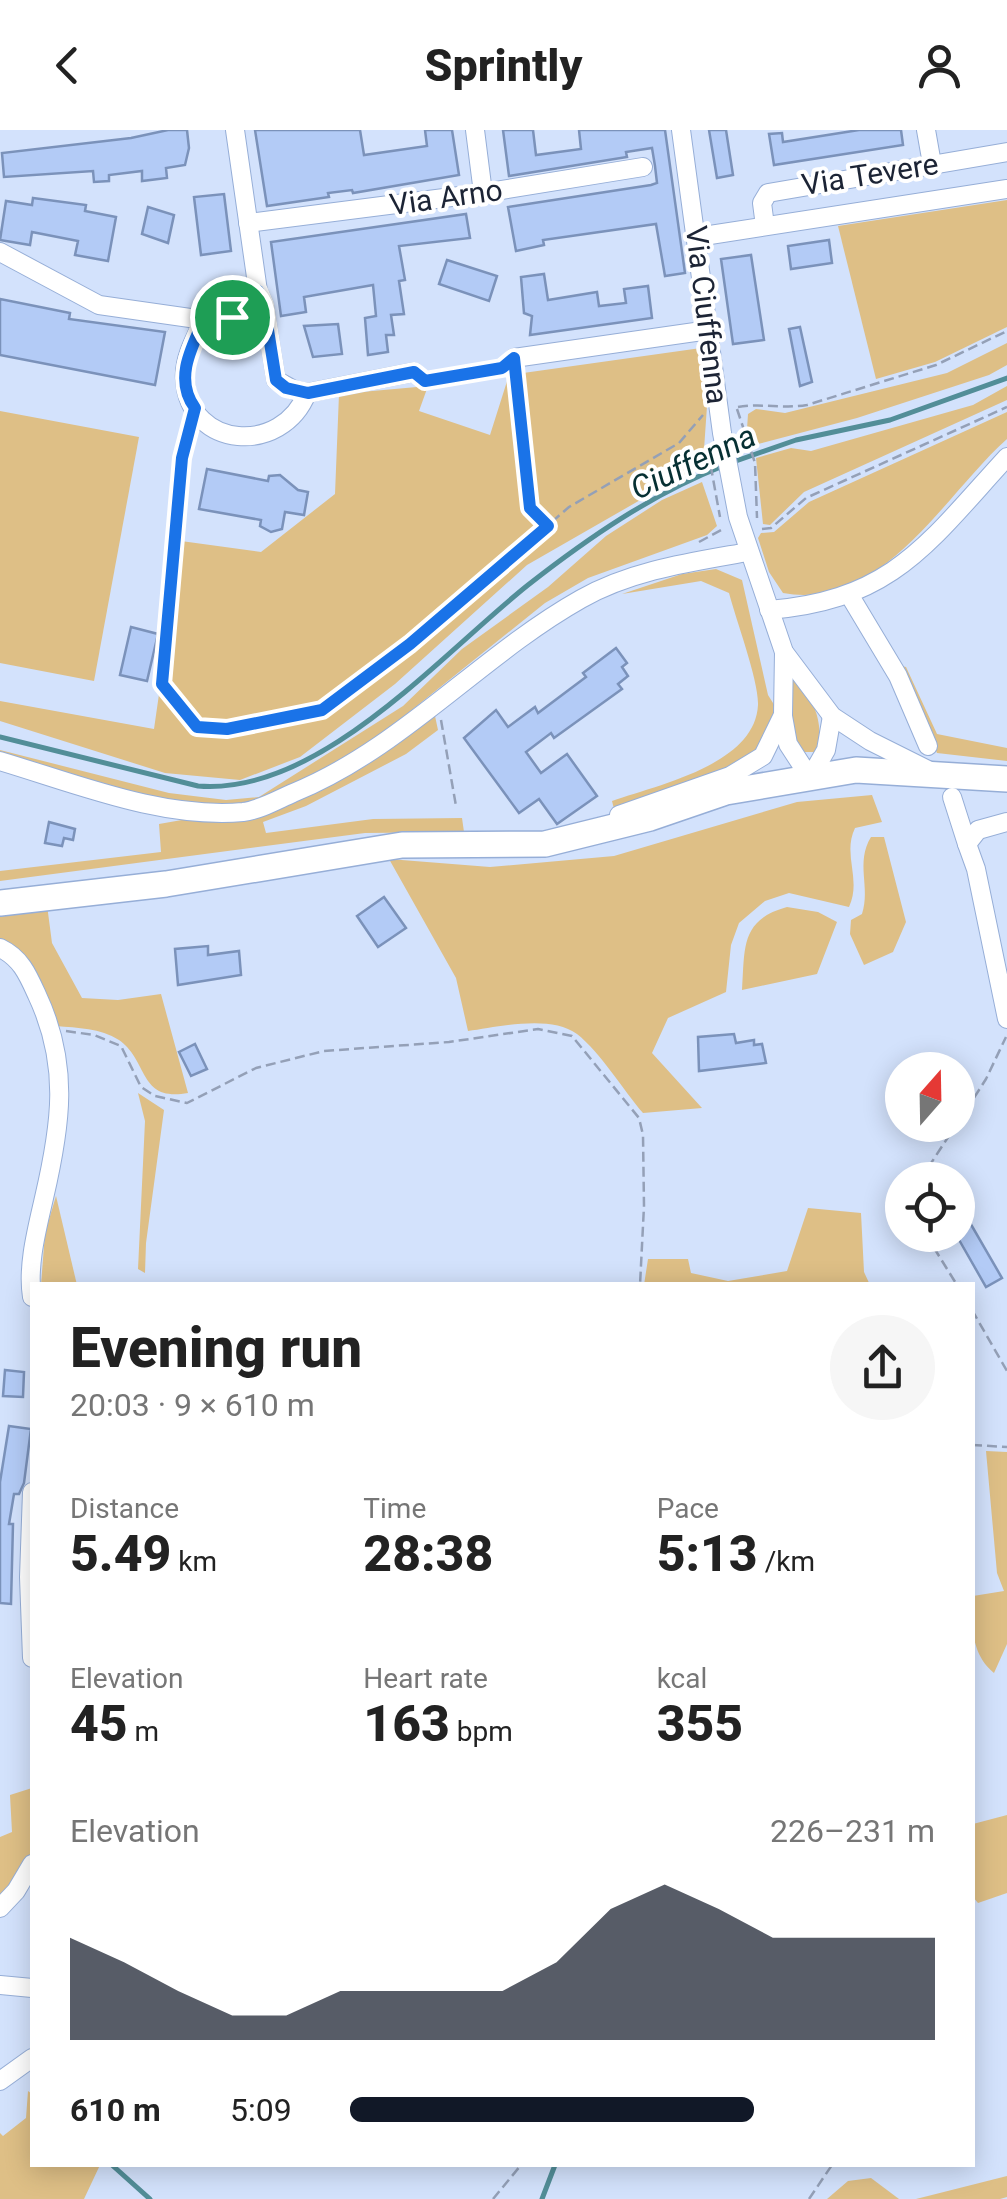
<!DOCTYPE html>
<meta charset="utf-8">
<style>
body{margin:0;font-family:Roboto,sans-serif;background:#f6f6f6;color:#222;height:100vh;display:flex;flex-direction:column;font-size:38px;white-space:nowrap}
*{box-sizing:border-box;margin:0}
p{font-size:32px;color:#767676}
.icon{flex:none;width:55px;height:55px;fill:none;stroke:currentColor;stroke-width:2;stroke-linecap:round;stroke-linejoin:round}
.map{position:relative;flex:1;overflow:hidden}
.drawer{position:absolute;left:30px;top:1152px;width:945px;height:885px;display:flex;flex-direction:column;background:#fff;border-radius:0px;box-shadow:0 5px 25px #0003}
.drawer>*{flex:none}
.needle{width:65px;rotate:20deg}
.tools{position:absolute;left:885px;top:922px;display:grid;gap:20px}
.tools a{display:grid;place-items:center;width:90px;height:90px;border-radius:50%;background:#fff;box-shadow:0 5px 25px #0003;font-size:50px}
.pin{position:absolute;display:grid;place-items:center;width:85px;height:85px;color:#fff;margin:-42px;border:5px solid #fff;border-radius:50%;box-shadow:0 2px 10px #0007}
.round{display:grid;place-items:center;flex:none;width:105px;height:105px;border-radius:52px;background:#f6f6f6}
.summary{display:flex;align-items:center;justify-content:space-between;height:170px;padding:0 40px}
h1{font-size:55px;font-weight:800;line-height:75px}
.figures{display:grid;grid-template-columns:repeat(3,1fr);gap:15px;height:170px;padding:10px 40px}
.figures div{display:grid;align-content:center}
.figures b{font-size:50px;font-weight:800}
.figures small{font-size:28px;font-weight:400}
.figures p{font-size:28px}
.chart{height:280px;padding:20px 40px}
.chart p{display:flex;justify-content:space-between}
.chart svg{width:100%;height:180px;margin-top:10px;fill:#111827;opacity:.7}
ul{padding:0 40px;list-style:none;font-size:32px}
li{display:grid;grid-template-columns:160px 120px 1fr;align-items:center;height:75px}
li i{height:25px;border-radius:12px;background:#111827}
header{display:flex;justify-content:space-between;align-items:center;height:130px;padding:0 40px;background:#fff;font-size:45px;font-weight:800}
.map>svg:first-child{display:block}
.green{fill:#debf86}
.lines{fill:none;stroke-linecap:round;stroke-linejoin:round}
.stream{stroke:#528e98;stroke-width:5}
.building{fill:#b3cbf6;stroke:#7b92ba;stroke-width:2.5}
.minor-casing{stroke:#96aed7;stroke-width:20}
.secondary-casing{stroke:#96aed7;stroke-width:28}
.path{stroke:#94a0b7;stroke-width:2.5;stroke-dasharray:10 5;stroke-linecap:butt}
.minor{stroke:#fff;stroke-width:18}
.secondary{stroke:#fff;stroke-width:25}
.route-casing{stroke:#fff;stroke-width:20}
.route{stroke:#1a73e8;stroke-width:12}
.labels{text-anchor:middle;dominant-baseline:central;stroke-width:8;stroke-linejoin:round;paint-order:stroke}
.street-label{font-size:30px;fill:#1c2435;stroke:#fff}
.water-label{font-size:32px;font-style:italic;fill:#063033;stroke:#fff}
</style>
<header><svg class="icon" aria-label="back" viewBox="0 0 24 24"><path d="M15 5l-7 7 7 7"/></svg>Sprintly<svg class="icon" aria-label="person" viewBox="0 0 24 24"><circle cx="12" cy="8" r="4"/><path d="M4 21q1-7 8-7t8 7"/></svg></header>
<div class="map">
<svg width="1007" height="2069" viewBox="0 0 1007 2069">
<rect width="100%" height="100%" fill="#d3e2fc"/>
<!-- green -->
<g class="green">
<path d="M1007,70V197L935,232L876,249L838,96Z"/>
<path d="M1007,213V235L989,245L857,288L754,315L747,299L748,284L756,279L785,283L947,243Z"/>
<path d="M701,218L707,276L703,334L527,435L395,554L300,627L240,650L165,643L0,591V571L154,599L181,411L261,422L335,364L339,264L428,256L419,281L490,305L509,245Z"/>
<path d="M1007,256V270L804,362L770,395L763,394L756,328L791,318L811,321L973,275Z"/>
<path d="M0,281L139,307L94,551L0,533Z"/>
<path d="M1007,282V309C944,365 883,481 783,463L769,442L758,408L761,403L774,402L809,372Z"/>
<path d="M702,352L717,396L707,405L588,448L545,473L362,620L249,677L201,679L102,657L0,627V620L169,663L226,670L259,667L403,576L462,519L548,457L606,406L662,370Z"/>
<path d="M716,439L742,450L768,565L778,581L756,622L716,643L614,679L612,671C657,655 755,635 758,575C759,551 736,490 729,463L701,451L622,464L682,444Z"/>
<path d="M897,535L906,537L937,604L1007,618V631L937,623Z"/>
<path d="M789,546C813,563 825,593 817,622H802L795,615Z"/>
<path d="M435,586L438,600L406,624L306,676L263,692L266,703L373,689L462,688L464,702L365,703L0,751V741L161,722L159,694L291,671L365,636Z"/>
<path d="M872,665L882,692L855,698C842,725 862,749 849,777L789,763L765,771L739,793L731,815L726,862L668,888L652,923L702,978L643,983C624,961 600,922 577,904C550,884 498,897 468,901L456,848L389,729L490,737L614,726L797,672Z"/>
<path d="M871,707H884L906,792L893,822L864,835L850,804L851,790L862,784C871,757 855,733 871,707Z"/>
<path d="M47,775L52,813L82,868L118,870L161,864L188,963C138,972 149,931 119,910C100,898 78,898 56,896L0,813V780Z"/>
<path d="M787,777L818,782L837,792L817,844L742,860C745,818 740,790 787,777Z"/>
<path d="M138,963L164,980L146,1113L145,1143L138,1139L145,991Z"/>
<path d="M56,1066L77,1155H41L45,1103Z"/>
<path d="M808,1078L861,1083L864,1142L870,1155H644L648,1129H688L691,1143L728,1151L787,1141Z"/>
<path d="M986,1321L1007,1322V1514L994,1543C970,1523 972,1495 973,1466L1004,1461L997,1443Z"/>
<path d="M32,1658V1727L0,1769V1707L12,1702L10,1665Z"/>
<path d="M1007,1685V1763L978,1773L973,1767V1694Z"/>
<path d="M28,1961L32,1964V2035H100L84,2069H0V2003L3,2006L26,1988Z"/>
<path d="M1007,2046V2067L1000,2069H916Z"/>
<path d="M871,2048L899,2069H827L848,2051Z"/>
</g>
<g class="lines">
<!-- stream -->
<g class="stream">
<path d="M733,332L796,310L890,290L1007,248"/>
<path d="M0,607L198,656C319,666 440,525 528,455C588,408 652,364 723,336"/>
<path d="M112,2035L150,2069"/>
<path d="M542,2069L555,2035"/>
</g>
</g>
<!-- building -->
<g class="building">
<path d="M168,0H187L189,18L185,35L166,38L167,48L142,51V41L109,45V51L94,52L93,41L4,47L2,23L131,8Z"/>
<path d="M255,0H360L364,25L427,16L425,0H452L459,45L353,63L352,60L328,63L329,67L267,76Z"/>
<path d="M503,0H533L536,25L581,19L579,0H665L685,143L665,146L656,94L543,110L544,115L516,121L508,77L651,55L657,53L655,36L652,18L626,22L627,27L509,46Z"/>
<path d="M709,0H726L733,45L717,48Z"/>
<path d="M859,0H901L903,15L774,35L769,4L782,3L783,12Z"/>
<path d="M224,64L231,121L201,125L194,67Z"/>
<path d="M33,68L86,75L85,81L116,87L108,131L75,125L78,111L32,102L30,115L0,110L6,71L32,75Z"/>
<path d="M148,77L174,85L168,113L142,104Z"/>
<path d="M466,84L470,108L399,116L405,150L399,151L404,184L391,185L394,205H386L388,222L368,225L365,188L376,186L373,155L304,167L306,182L281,186L271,112Z"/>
<path d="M829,110L832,133L791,139L788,116Z"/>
<path d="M751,125L764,210L733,214L721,129Z"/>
<path d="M447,130L497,146L489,171L439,154Z"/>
<path d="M544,144L548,170L597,162L599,176L626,173L624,159L648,156L652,188L530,205L532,186L524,183L521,147Z"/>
<path d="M0,169L70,183L69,189L165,202L155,255L0,225Z"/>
<path d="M338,194L342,224L313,227L304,196Z"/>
<path d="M800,197L812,252L800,256L789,199Z"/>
<path d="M207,339L268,351L269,346L280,345L298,360L308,362L304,385L285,382L282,399L271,402L260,396L261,390L199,379Z"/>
<path d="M131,497L158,504L147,551L120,545Z"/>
<path d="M616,518L627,533L622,537L628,546L618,554L622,559L554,608L551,603L526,622L541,643L567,624L597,666L557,694L539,669L519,683L464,608L496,580L508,597L535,577L538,583L586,547L583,543Z"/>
<path d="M49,692L75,699L73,710L64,708L62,716L45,713Z"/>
<path d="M384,767L406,798L378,817L357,786Z"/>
<path d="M208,816V825L239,821L241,845L178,855L175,819Z"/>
<path d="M734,904L736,913L754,910V915L762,914L766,933L699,941L698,907Z"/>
<path d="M195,914L207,939L191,946L179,922Z"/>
<path d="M958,1072L1002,1148L986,1157L958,1108Z"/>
<path d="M5,1240L24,1242L23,1267L3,1266Z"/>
<path d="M9,1296L31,1299L24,1353L19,1364H14L9,1394H13L11,1474L0,1473V1352Z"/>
</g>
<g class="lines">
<!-- minor casing -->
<g class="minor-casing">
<g id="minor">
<path d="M235,0L258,161"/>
<path d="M475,0L483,63"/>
<path d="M681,0L722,303L738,387L784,522L832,586L870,611L928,640"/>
<path d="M926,0L932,34"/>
<path d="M248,93L483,63L643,37"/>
<path d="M765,96L762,73L768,63L1007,22"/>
<path d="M697,107L1007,59"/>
<path d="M0,122L99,175L204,190"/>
<path d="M514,228L709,200"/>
<path d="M307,263C282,326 189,319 185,250C183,229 195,208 204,190L232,187L252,180L258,161L264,175L276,250L294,260L307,263L414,242"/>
<path d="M850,466L898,546L928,616"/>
<path d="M769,480C893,470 928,413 1007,327"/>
<path d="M783,586L788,614L810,648L826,620L832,586"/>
<path d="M0,631C77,654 162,689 243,682C260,680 277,670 293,663C401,619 480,526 581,469C632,440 692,432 748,422"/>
<path d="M952,667L967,714"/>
<path d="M619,685L730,646L763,626L783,585L784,522"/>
<path d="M1007,692L978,700L967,714L976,739L1007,889"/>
<path d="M0,818C21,828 28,845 37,865C70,935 61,995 44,1068C37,1099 27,1136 32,1167"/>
<path d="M32,1362L29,1447L32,1528"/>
<path d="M0,1778L16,1761L32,1734"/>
<path d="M0,1855L32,1858"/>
<path d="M0,1951L32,1928"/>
</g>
</g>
<!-- secondary casing -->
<g class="secondary-casing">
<path id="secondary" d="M0,773L166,754L402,715L545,714L650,688L726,662L856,640L1007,649"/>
</g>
<!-- path -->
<g class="path">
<path d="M516,245L530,378L546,394"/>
<path d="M431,250L502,238"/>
<path d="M738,277C762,273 784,279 807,275L936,235L1007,201"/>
<path d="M737,279L755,333L757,388"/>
<path d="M189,300L182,328L162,554L197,597L227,599L322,579L411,514L569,377L679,313L703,285"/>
<path d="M708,321L720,387"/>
<path d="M762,399L771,398L806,368L1007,277"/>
<path d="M699,412L723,399"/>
<path d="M441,590L456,676"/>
<path d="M66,901L94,905L121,916L141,957L155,966L187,973L256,938L324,921L449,912L538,899L572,906L639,988L643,1005L644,1076L640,1155"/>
<path d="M958,993L986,949L1006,907"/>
<path d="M920,1050L956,995"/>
<path d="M926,1105L957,1155"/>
<path d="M972,1180L1007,1241"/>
<path d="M972,1315L1007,1317"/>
<path d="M493,2069L521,2035"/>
<path d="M809,2069L832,2035"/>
</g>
<!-- minor -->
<use href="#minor" class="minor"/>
<!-- secondary -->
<use href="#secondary" class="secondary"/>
</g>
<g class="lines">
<!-- route casing -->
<g class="route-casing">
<path id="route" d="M258,161L264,175L276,250L286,258L308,263L414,242L425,251L502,238L514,228L530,378L548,396L410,514L322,580L227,599L197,597L162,554L182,328L195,278C174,250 191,218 204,190L232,187L252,180Z"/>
</g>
<!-- route -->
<use href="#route" class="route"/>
</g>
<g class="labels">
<!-- street labels -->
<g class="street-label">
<text transform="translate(870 44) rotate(-9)">Via Tevere</text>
<text transform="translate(446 67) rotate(-8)">Via Arno</text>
<text transform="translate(707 185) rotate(83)">Via Ciuffenna</text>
</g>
<!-- water labels -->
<g class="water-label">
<text transform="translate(693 332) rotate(-25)">Ciuffenna</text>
</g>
</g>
</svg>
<div class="tools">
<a><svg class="needle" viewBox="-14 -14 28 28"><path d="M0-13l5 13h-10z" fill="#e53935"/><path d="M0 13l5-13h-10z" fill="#767676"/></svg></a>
<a><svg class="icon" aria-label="locate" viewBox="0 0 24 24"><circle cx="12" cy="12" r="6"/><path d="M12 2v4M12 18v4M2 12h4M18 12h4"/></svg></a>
</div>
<div class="pin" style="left:232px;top:187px;background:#1e9e55"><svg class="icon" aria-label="arrive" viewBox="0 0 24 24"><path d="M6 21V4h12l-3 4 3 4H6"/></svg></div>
<section class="drawer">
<div class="summary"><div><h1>Evening run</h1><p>20:03 · 9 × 610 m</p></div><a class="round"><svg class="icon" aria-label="share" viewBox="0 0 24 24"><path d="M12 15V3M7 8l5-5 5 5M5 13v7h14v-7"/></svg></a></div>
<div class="figures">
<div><p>Distance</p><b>5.49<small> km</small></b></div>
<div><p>Time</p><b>28:38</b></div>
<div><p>Pace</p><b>5:13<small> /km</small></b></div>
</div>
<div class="figures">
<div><p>Elevation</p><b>45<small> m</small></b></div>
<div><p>Heart rate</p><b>163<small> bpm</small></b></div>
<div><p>kcal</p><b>355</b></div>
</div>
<div class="chart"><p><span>Elevation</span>226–231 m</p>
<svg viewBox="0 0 160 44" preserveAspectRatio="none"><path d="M0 44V19L10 25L20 32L30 38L40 38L50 32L60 32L70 32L80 32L90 25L100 12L110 6L120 12L130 19L140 19L150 19L160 19V44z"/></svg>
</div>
<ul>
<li><b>610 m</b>5:09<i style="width:69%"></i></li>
</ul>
</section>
</div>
